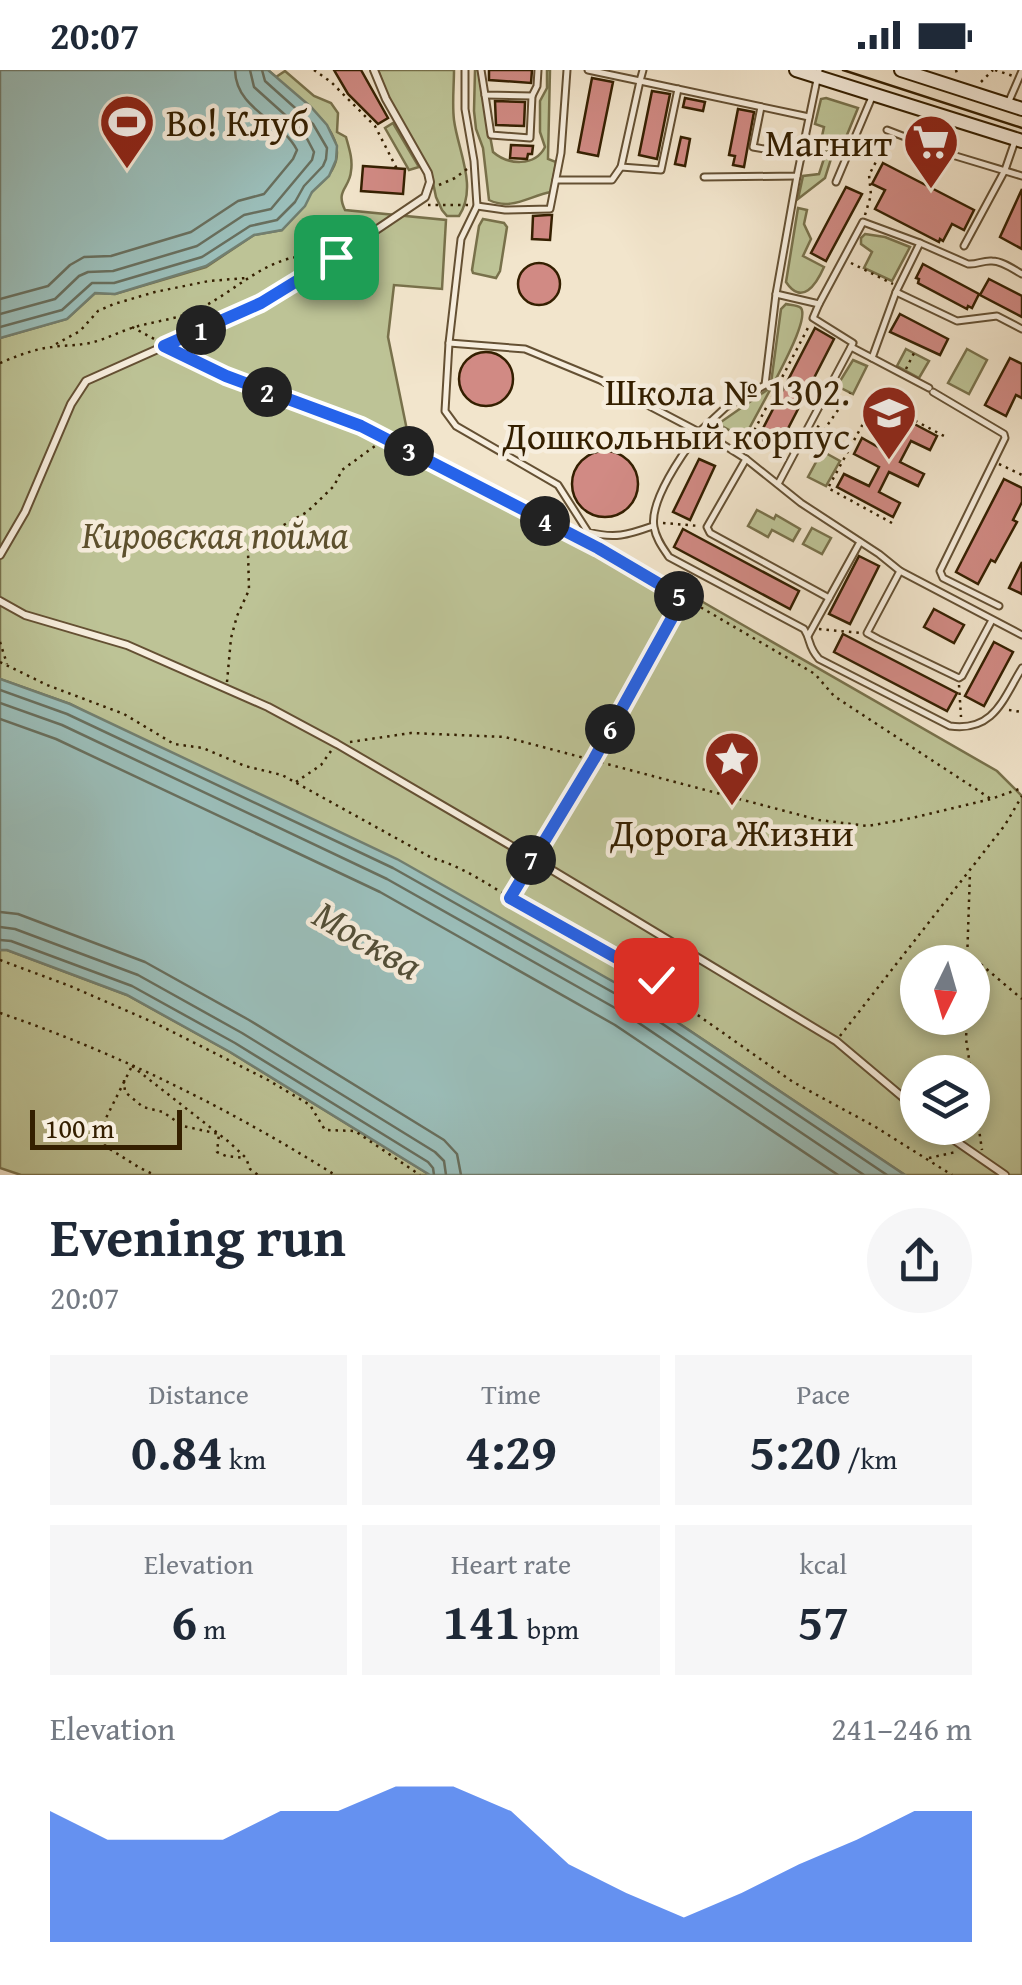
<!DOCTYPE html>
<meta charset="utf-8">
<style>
body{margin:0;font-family:"Gentium Book Plus",serif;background:#f6f6f7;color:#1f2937;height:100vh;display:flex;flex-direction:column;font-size:38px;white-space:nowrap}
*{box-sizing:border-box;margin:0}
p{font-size:32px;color:#747a83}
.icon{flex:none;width:55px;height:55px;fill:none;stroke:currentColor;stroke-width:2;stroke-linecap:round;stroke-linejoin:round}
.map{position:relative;height:1105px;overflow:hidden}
.drawer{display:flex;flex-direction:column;background:#fff;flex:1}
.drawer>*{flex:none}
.needle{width:65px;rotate:185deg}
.tools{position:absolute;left:900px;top:875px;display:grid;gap:20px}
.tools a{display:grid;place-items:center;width:90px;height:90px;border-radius:50%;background:#fff;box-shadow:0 5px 15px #0003;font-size:50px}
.scale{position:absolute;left:30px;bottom:25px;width:152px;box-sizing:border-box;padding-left:10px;border:5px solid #341f00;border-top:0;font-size:28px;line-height:35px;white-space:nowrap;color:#341f00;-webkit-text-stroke:8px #f7eede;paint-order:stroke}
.pin{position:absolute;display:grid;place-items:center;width:85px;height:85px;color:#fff;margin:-42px;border-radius:20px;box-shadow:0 5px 15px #0006}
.km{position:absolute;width:50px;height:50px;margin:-25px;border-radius:50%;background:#222;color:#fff;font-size:28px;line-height:50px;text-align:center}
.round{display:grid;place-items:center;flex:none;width:105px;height:105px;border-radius:52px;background:#f6f6f7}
.overview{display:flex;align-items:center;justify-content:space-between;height:170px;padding:0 50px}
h1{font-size:55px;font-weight:800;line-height:75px}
.metrics{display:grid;grid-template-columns:repeat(3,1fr);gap:15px;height:170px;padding:10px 50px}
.metrics div{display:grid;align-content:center;border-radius:0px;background:#f6f6f7;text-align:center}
.metrics b{font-size:50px;font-weight:800}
.metrics small{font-size:28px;font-weight:400}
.metrics p{font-size:28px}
.chart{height:280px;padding:20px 50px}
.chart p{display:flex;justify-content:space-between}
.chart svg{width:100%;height:180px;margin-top:10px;fill:#2563eb;opacity:.7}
.status{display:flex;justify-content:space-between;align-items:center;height:70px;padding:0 50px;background:#fff;direction:ltr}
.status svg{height:28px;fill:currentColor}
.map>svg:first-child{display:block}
.green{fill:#bdc396;stroke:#78714b;stroke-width:2.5;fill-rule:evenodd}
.water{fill:#9bbfbb;stroke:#727f70;stroke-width:2.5}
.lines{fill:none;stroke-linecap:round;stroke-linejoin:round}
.shore{stroke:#686f5e;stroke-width:2.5}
.building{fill:#d18a84;stroke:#341f00;stroke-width:2.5}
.service-casing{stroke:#645033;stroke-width:9}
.pedestrian-casing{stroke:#645033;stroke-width:10}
.secondary-casing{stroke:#341f00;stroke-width:16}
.path{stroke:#341f00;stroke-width:2.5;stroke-dasharray:2.5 5;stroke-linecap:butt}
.service{stroke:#f7eede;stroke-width:5}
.pedestrian{stroke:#f7eede;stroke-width:6}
.secondary{stroke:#f7eede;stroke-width:12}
.tram{stroke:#341f00;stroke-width:2.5}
.route-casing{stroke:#fff;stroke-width:20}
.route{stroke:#2563eb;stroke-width:12}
.labels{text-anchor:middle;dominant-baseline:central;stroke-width:9;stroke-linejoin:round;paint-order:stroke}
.poi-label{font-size:38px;fill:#341f00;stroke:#f7eede;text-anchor:end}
.park-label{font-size:38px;font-style:italic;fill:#5d502d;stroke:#f7eede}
.water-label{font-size:40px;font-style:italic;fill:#534f38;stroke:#f7eede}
</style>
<div class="status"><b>20:07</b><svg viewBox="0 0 49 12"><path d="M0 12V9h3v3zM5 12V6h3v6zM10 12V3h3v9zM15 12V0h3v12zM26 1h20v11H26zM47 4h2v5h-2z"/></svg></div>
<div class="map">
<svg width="1022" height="1105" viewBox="0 0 1022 1105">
<rect width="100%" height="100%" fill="#f2e5cc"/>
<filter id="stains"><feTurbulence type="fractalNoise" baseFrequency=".002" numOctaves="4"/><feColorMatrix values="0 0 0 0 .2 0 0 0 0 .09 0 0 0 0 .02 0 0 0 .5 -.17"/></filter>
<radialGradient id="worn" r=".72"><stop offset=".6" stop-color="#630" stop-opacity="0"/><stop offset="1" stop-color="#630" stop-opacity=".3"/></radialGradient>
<!-- green -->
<g class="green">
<path d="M0,0H268L276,7L285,1L314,26L331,33L338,43L337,62L346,67C349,78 353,89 351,101C350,118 335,120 345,140L446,150L442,219L394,215L388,267L410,375L574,458L997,701L1022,726V1105H905L635,924L70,634L0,609V268L67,249L95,223L115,224L206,197L254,165L282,160C292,148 302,136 311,123C318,115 326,110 332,100C350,70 315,41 294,24ZM918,892H972V948H918ZM918,1002H972V1058H918Z"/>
<path d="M378,0H454C454,16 452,34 454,50C458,81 478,117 459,146H447L442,140L436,127L431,103L388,27Z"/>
<path d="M475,0H478L493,82C508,95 535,97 545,77L540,62V31L547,18V0H550L548,89L556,92L551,122C529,126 511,141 489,130L483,78L476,59L474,41Z"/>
<path d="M826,28L858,38L842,77L835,76L825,108L798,129L803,106L819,104L830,70L822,66L824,57L815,54L821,29Z"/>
<path d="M393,53L419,97L409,100L385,58Z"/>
<path d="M798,138L807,140L804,154L811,169L803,186L824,197C816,215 802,236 786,212Z"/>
<path d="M483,149L504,153L507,157L500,201L496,208L473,203L472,200L479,156Z"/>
<path d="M865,164L885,167L910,177L892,211L864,198L872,182L861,174V168Z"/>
<path d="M786,234C789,235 798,235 801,238C809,249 780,300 774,313H771L781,239Z"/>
<path d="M906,279L929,291L919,308L897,296Z"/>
<path d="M967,279L987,290L969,324L948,313Z"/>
<path d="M853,290L867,296L853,324L837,316Z"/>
<path d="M767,320H770L744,368L718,354Z"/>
<path d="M822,381L840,391L826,416L808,407Z"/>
<path d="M757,440L774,449L776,445L800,459L793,471L772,460L768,467L748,456Z"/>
<path d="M812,458L831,468L822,484L803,474Z"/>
<path d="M0,880H7L127,925L230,982L430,1105H21L0,1098Z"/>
</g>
<!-- water -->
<g class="water">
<path d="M0,0H268L311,37L327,55L337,76L336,90L329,106L312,122L305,136L282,160L254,165L206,196L115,224L95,223L67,249L0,268Z"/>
<path d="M0,609L70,634L397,789L635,924L905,1105H430L230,982L127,925L7,880H0Z"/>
</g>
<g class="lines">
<!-- shore -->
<g class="shore">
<path d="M0,229L48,216L70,195L84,187L111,186L191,162L238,131L264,124L293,89L297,80C281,49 236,40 235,0"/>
<path d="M0,244L55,229L79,206L88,202L113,201L197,176L244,145L271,139L312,90L314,82L303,61L254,17L250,0"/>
<path d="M0,257L62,240L92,213H114L202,187L250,156L277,150L295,132L304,116L323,96L326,89L327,78L313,54L265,11L262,0"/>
<path d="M0,620L67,644L393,798L630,932L887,1105"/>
<path d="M0,633L62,655L387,809L624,943L864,1105"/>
<path d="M0,649L56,669L380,822L615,955L838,1105"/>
<path d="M0,842L18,844L145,892L249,950L444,1070L457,1084L461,1105"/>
<path d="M0,857L15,859L138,905L242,963L435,1082L444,1091L446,1105"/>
<path d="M0,870L11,871L132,916L235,973L428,1092L433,1098L434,1105"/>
</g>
</g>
<!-- building -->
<g class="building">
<path d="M334,0H361L388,48L378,54L348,24Z"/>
<path d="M489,0H532L531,13L489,10Z"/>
<path d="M592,8L613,12L598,86L578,82Z"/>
<path d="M652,21L670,24L657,89L639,85Z"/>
<path d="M685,28L705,32L703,41L683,37Z"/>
<path d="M495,31L525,32L524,56L496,55Z"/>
<path d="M738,39L754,42L744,97L733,95L735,86L729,85Z"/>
<path d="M681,67L690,69L685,96L675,94Z"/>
<path d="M511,75L533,76L532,84H528L527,89L510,88Z"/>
<path d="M883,93L974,140L964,160L952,154L943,171L940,169L939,172L875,139L885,120L872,114Z"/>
<path d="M363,96L405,99L403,124L361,121Z"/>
<path d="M846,117L862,124L826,191L811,183Z"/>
<path d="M1022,119V179L1000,167Z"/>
<path d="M548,145H552L550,170L532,169L533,146Z"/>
<circle cx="539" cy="214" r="21"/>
<path d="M923,194L979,224L972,238L968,236L967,239L918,213L919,209L916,208Z"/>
<path d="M989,209L1022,226V247L980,225Z"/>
<path d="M900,244L948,269L940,285L890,262Z"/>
<path d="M815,258L834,269L778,378L758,368Z"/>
<circle cx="486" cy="309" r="27"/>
<path d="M1010,288L1022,294V328L1016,325L1006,346L985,335Z"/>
<path d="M882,337L937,366L930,380L911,371L900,392L924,404L918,416L889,402L879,422L900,433L893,447L837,417L844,404L869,416L879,397L854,384L862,368L887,382L898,362L875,349Z"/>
<circle cx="605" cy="414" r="33"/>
<path d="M699,389L715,396L690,450L673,442Z"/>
<path d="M1004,409L1022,418V432L1013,450L1017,452L995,492L991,490L978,514L956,502Z"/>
<path d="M683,459L799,521L790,539L674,477Z"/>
<path d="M859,486L879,496L850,554L829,544Z"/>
<path d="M1022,492V524L1009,518Z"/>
<path d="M934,539L964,555L954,573L924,557Z"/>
<path d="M843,564L957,623L947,641L834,582Z"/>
<path d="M994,572L1013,582L984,636L965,626Z"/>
</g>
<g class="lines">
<!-- service casing -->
<g class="service-casing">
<g id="service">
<path d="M465,0V39L474,91L477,136L461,169L449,273L445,341L456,356L558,415L588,462C615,469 627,465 653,456"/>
<path d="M481,0L485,25L532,26L537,16L538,0"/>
<path d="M588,0L640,11L621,97L661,100L678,19"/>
<path d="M643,0L640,11L809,47"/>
<path d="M485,25L491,65L530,68L532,26"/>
<path d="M1009,31L1022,1"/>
<path d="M761,37L753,77L775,81"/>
<path d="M887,60L949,84L1022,106"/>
<path d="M797,106L776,224L765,315L726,337L699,362L719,372L746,389L801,433L879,484L900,501L1022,565"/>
<path d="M704,107L797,106L819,0"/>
<path d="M556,110H612L621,97"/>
<path d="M836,112L872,27"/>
<path d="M477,136L505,140L550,139L561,83L567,0"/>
<path d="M964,176L1005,100L1015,71"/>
<path d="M896,222L920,173"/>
<path d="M776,224L819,234L863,152L920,173L968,194C977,195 983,190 992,191C1002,191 1013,199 1022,204"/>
<path d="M449,273L525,279L600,310L699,362C683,383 649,431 654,457C656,469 663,478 669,487L804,559C812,572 807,575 819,589L950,656C994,662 1003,629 1022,598"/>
<path d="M851,277L929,318"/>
<path d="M872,288L896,222L957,251L997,246L1022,259"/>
<path d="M933,322L1004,364L1005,368L940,501L943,508L999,536"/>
<path d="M746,389L707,457L710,463L829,528"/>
<path d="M778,414L853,273L813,248L819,234"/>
<path d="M900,501L867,563L878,569L959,608L962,606L992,550"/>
<path d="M808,566L860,472"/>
</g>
</g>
<!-- pedestrian casing -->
<g class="pedestrian-casing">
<g id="pedestrian">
<path d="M0,485L25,442L71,334L86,311L261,233L336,187L425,127L430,112L428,103L386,29L374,0"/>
<path d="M0,531L25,545L127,575L268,637L337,674L532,788L836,971L918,1040"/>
<path d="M937,1058L1005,1105"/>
</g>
</g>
<!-- secondary casing -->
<g class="secondary-casing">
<g id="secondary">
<path d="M796,0L1022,71"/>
<path d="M901,0L1022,39"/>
</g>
</g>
<!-- path -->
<g class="path">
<path d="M314,0L331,12L375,56L397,99"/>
<path d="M956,0L957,4"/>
<path d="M995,0L1013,6"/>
<path d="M981,12L993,0"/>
<path d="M439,115L455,108L467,99"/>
<path d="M428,135H470"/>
<path d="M865,145L871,125L869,105L888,69"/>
<path d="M851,193L893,214"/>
<path d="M132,257L156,270"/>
<path d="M56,274L80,261L98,241L114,234L155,222L209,211L246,208"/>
<path d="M176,282L226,307L361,356L599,478L815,604L834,626L991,729"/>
<path d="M0,293C17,286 34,279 52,277C62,275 73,276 83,274C102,272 117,262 135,257C152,252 170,250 187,244C234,227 265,181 320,186"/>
<path d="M906,299L916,279"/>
<path d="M817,356L824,360L850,323"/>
<path d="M744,380L810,254"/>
<path d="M999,394L1022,405"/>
<path d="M663,453L700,456"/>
<path d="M892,453L828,418L876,330L944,366"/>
<path d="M819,559L861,563"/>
<path d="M0,572L7,594"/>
<path d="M0,592L47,615L124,644L174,674L203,678L245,696L282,705L432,788C465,797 491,817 521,834C566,860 612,884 656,911L672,927L793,1012L874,1056L952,1105"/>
<path d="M227,612L231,568L237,546L249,520L248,481L253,472L307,442L334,416L342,400L386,368"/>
<path d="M959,615L961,647"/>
<path d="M1009,640L1022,642"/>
<path d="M350,672L411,663L505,667L819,750L868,756L912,748L991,729L1022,718"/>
<path d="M296,712L321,695L331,681"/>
<path d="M536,782L594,689L682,529"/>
<path d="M511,825L529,793"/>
<path d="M0,890L70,916L155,953L268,1010L310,1035L325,1060L355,1061L420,1105"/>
<path d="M967,891H977L1022,929"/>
<path d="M967,892L970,802"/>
<path d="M0,943C118,983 230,1039 335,1105"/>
<path d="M967,948L966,969L971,1002"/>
<path d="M840,966L1005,755L1022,726"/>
<path d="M132,996L229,1072L246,1088L250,1099L258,1105"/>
<path d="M131,998L105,1050V1076L140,1098L155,1105"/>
<path d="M124,1010L125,1022L143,1037L163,1042L183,1056L219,1064L217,1082L226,1086L245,1088"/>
<path d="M972,1012L982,1080"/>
<path d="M929,1088L956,1082"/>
</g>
<!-- service -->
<use href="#service" class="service"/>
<!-- pedestrian -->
<use href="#pedestrian" class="pedestrian"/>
<!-- secondary -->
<use href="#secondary" class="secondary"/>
<!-- tram -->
<path class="tram" d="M843,0L1022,58"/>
</g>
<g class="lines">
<!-- route casing -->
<g class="route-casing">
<path id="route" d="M336,187L261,233L164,276L226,306L361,356L598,478L683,528L594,689L510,828L656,910"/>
</g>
<!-- route -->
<use href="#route" class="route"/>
</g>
<!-- icons -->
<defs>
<g id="stadium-pin" transform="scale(2.875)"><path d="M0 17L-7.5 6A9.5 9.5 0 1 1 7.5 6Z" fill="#8f2418" stroke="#f7eede"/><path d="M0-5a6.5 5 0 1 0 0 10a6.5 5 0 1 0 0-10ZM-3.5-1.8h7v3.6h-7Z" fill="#fff"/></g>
<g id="supermarket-pin" transform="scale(2.875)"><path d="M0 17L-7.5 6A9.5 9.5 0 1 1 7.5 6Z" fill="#8f2418" stroke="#f7eede"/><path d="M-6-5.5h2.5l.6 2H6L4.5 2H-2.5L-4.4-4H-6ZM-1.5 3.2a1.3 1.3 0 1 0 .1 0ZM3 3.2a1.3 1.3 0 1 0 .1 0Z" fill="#fff"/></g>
<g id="school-pin" transform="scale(2.875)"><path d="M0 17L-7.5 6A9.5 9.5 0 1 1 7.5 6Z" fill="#8f2418" stroke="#f7eede"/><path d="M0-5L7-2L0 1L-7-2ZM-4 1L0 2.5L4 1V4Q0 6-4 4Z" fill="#fff"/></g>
<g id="sight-pin" transform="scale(2.875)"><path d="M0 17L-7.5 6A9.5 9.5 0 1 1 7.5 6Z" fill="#8f2418" stroke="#f7eede"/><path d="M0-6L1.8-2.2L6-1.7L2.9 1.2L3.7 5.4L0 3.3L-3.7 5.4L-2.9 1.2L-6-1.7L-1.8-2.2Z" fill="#fff"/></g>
</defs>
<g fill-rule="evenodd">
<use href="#stadium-pin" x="127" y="52"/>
<use href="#supermarket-pin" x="931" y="72"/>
<use href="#school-pin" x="889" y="343"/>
<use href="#sight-pin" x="732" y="689"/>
</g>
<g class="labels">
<!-- poi labels -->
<g class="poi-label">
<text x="166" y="52" text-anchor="start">Во! Клуб</text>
<text x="892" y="72">Магнит</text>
<text x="850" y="321">Школа № 1302.<tspan x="850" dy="44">Дошкольный корпус</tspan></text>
<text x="732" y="762" text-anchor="middle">Дорога Жизни</text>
</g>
<!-- park labels -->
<g class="park-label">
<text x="215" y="464">Кировская пойма</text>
</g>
<!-- water labels -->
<g class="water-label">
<text transform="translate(368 869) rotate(30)">Москва</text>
</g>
</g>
<rect width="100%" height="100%" filter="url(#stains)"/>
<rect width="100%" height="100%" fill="url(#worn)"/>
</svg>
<div class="tools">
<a><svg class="needle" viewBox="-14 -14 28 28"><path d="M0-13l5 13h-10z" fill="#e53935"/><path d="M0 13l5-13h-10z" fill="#747a83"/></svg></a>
<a><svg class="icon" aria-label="layers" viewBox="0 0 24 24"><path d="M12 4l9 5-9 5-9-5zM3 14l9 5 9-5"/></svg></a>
</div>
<div class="scale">100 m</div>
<div class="pin" style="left:336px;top:187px;background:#1e9e55"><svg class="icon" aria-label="arrive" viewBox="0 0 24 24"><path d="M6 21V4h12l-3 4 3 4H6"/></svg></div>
<div class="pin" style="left:656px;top:910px;background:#d93025"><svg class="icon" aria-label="check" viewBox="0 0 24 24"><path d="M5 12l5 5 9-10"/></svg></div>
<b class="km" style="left:201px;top:260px">1</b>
<b class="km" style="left:267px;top:322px">2</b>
<b class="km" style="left:409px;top:381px">3</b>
<b class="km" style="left:545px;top:451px">4</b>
<b class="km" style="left:679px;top:526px">5</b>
<b class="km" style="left:610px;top:659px">6</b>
<b class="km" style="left:531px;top:790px">7</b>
</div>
<section class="drawer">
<div class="overview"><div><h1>Evening run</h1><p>20:07</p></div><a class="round"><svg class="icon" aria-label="share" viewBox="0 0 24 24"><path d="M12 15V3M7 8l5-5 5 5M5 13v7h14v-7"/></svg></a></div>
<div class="metrics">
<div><p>Distance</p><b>0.84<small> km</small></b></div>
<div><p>Time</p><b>4:29</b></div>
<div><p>Pace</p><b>5:20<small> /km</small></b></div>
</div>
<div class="metrics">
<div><p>Elevation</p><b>6<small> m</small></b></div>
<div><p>Heart rate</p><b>141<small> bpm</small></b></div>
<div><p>kcal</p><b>57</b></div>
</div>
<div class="chart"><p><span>Elevation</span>241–246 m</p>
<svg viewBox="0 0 160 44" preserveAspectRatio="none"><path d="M0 44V12L10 19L20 19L30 19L40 12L50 12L60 6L70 6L80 12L90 25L100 32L110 38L120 32L130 25L140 19L150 12L160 12V44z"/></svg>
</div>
</section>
